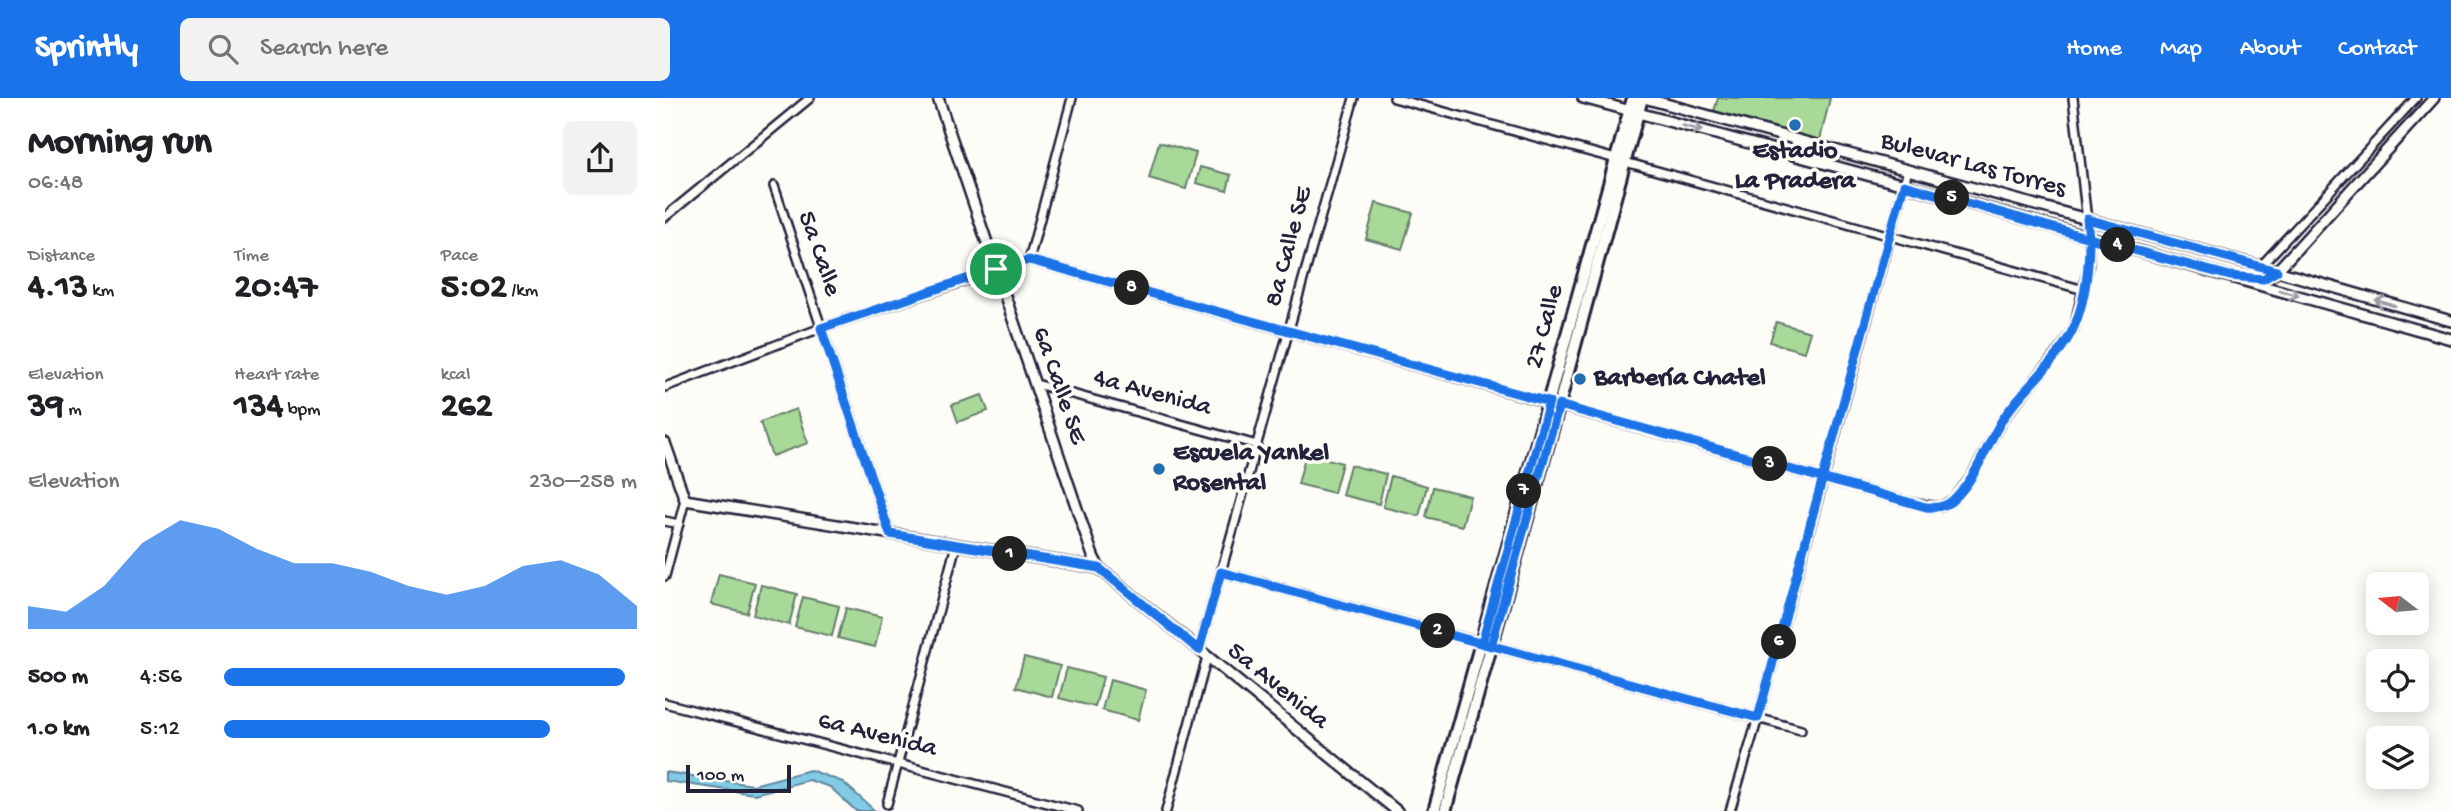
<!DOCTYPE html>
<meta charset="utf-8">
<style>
body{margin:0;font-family:"Gochi Hand",sans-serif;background:#f2f2f2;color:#202124;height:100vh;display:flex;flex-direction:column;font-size:26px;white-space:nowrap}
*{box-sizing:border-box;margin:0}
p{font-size:23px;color:#757577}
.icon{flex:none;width:38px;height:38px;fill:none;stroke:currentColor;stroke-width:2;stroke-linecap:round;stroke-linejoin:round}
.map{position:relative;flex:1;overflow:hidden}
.sheet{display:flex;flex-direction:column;background:#fff;width:665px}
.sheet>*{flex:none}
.needle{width:46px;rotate:286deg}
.controls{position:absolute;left:1701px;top:474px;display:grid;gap:14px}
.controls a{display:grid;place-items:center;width:63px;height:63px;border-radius:10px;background:#fff;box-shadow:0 4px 18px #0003;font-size:35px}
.scale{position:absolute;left:21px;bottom:18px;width:105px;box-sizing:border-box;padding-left:7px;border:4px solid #22223b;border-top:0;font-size:19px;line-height:24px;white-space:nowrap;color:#22223b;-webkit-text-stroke:5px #fdfcf7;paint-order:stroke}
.pin{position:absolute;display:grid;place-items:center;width:60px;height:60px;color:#fff;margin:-30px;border:4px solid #fff;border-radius:50%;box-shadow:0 2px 7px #0007}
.km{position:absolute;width:35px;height:35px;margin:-18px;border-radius:50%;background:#222;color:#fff;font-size:19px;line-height:35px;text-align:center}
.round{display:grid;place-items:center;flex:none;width:74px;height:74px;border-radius:10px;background:#f2f2f2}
.overview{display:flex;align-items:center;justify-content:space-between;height:119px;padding:0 28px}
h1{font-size:38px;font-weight:800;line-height:52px}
.figures{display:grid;grid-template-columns:repeat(3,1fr);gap:10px;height:119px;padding:7px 28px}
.figures div{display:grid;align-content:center}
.figures b{font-size:35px;font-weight:800}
.figures small{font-size:19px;font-weight:400}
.figures p{font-size:19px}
.chart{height:196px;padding:14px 28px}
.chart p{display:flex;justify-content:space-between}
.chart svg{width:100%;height:126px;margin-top:7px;fill:#1a73e8;opacity:.7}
ul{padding:0 28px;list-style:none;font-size:23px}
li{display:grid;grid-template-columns:112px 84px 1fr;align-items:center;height:52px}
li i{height:18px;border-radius:9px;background:#1a73e8}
header{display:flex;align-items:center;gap:42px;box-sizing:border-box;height:98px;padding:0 35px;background:#1a73e8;color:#fff}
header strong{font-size:33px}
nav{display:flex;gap:38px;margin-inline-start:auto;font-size:24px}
.search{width:490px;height:63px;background:#f2f2f2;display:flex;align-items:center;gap:18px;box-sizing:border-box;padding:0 24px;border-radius:10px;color:#757577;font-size:26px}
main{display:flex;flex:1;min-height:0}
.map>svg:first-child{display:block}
.green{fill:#a8d999;stroke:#657e6a;stroke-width:2}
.water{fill:#83cae4;stroke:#5c87a0;stroke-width:2}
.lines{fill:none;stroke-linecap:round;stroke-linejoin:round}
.minor-casing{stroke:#22223b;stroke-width:12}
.tertiary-casing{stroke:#22223b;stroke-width:14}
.secondary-casing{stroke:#22223b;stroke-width:16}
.minor{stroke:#fdfcf7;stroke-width:7}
.tertiary{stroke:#fdfcf7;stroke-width:9}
.secondary{stroke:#fdfcf7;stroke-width:10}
.oneway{stroke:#9a9aa2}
.route-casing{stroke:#fff;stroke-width:14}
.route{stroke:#1a73e8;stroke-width:9}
.poi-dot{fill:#1f6fb2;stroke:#fdfcf7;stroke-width:2.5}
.labels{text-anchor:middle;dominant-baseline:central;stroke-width:7;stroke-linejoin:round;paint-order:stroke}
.poi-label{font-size:26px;font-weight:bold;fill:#22223b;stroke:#fdfcf7;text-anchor:start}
.street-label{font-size:26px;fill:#22223b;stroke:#fdfcf7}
</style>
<header>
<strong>Sprintly</strong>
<div class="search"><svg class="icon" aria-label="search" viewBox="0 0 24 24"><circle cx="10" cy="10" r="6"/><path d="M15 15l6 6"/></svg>Search here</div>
<nav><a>Home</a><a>Map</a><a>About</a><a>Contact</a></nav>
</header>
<main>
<section class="sheet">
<div class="overview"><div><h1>Morning run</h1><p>06:48</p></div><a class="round"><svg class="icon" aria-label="share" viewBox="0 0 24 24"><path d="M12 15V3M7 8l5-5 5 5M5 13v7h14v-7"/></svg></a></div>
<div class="figures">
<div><p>Distance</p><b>4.13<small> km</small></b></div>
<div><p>Time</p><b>20:47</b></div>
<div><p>Pace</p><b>5:02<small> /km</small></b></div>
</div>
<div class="figures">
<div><p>Elevation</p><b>39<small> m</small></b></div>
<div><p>Heart rate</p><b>134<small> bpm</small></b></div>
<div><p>kcal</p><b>262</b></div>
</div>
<div class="chart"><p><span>Elevation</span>230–258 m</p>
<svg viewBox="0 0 160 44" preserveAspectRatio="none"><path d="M0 44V36L10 38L20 29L30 14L40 6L50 9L60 16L70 21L80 21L90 24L100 29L110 32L120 29L130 22L140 20L150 25L160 36V44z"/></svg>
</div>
<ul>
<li><b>500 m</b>4:56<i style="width:97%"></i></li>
<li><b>1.0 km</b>5:12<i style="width:79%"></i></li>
</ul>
</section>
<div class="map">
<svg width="1786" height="713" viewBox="0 0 1786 713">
<rect width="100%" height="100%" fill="#fdfcf7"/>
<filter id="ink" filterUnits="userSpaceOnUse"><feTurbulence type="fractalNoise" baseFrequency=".0143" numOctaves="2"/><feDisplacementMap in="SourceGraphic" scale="14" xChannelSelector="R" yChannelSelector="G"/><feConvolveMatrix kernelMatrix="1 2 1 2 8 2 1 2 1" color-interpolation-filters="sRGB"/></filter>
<g filter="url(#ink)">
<!-- green -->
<g class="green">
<path d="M1053,0H1165L1155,42L1049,13Z"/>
<path d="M494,44L531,55L521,91L484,80Z"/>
<path d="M535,69L566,77L562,93L531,85Z"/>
<path d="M711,105L748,115L737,151L701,141Z"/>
<path d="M1111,224L1145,234L1139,254L1105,244Z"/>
<path d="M317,297L323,313L293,324L287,307Z"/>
<path d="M131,311L143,345L107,358L95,324Z"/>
<path d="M641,355L677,365L669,395L633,386Z"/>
<path d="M685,367L721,376L714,406L677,397Z"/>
<path d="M726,378L762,388L754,418L718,409Z"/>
<path d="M768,389L805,398L797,428L761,419Z"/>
<path d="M54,476L90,485L82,515L46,506Z"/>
<path d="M96,487L132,496L124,527L88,517Z"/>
<path d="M138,499L174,508L167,538L130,529Z"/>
<path d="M181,510L217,519L210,549L173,540Z"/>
<path d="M359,559L395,568L387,599L351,589Z"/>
<path d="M402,570L438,579L430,609L394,600Z"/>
<path d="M445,582L481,592L473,622L437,612Z"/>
</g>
<!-- water -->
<path class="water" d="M145,672L178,684L210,713H191L165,689L144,682L89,696L0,683V674L88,687Z"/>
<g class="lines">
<!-- minor casing -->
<g class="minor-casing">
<g id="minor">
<path d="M729,0L951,61"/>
<path d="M960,64L1419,192"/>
<path d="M109,88L225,436"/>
<path d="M0,119L145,0"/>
<path d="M364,162L407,0"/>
<path d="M1595,169L1751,0"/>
<path d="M371,286L592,347"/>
<path d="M0,289L156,230L364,162L1247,405L1275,409L1289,401L1306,379L1338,321L1398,247L1409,230L1424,167V140L1408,0"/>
<path d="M0,423L14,426"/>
<path d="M556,474L1136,632"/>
<path d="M0,478L20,402"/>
<path d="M534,552L689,0"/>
<path d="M0,605L413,713"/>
<path d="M222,706L291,447"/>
<path d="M501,713L542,559"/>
<path d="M1065,713L1093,620L1243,72"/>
</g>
</g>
<!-- tertiary casing -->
<g class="tertiary-casing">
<g id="tertiary">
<path d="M273,0L428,458L434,470"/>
<path d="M918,0L1239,87L1786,241"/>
<path d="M979,0L1612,173L1786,223"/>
<path d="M1587,181H1598L1609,176L1769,0"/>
<path d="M0,345L20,402L434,470L732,713"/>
</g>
</g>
<!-- secondary casing -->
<g class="secondary-casing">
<g id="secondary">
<path d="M769,713L968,0"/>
<path d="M780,713L894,307L977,0"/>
</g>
</g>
<!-- minor -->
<use href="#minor" class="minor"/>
<!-- tertiary -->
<use href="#tertiary" class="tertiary"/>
<!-- secondary -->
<use href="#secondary" class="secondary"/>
</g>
<!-- one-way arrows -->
<defs><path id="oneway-shaft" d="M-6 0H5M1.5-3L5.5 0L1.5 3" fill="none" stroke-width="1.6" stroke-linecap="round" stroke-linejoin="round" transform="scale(1.75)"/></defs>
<g class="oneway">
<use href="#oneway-shaft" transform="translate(1027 30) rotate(15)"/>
<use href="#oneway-shaft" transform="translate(1624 195) rotate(15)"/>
<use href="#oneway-shaft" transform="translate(1720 205) rotate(-164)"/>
</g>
</g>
<g class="lines" filter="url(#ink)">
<!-- route casing -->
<g class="route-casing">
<path id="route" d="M331,171L156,230L225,436L434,470L534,552L556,474L826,548L894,307L1261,409C1272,410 1282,409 1290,400C1312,379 1321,348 1337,322C1357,291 1394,263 1409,229C1421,201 1424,169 1424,140L1565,178L1598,181L1612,173L1422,121L1424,140L1239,87C1188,264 1141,442 1093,620C1001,595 909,570 817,545L884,304L364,162L331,171"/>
</g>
<!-- route -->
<use href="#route" class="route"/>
</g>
<!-- markers -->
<g class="poi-dot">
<circle cx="1130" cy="27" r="7"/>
<circle cx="915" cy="281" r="7"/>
<circle cx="494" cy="371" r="7"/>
</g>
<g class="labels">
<!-- poi labels -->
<g class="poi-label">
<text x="1130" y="54" text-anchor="middle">Estadio<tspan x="1130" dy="30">La Pradera</tspan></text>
<text x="929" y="281">Barbería Chatel</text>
<text x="508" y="356">Escuela Yankel<tspan x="508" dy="30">Rosental</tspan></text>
</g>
<!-- street labels -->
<g class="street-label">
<text transform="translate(1308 68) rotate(15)">Bulevar Las Torres</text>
<text transform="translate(625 149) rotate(-75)">8a Calle SE</text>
<text transform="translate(153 156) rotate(71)">5a Calle</text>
<text transform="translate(881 229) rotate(-75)">27 Calle</text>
<text transform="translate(393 288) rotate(71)">6a Calle SE</text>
<text transform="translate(487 296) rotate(15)">4a Avenida</text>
<text transform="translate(612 589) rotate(39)">5a Avenida</text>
<text transform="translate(212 638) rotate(14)">6a Avenida</text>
</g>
</g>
</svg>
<div class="controls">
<a><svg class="needle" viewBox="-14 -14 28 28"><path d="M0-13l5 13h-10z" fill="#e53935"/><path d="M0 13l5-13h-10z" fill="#757577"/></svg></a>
<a><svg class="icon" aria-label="locate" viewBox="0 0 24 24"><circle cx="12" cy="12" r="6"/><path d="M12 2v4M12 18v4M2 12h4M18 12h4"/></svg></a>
<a><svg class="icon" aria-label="layers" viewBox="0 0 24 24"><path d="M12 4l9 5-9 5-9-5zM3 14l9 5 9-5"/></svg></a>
</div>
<div class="scale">100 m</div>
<div class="pin" style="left:331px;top:171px;background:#1e9e55"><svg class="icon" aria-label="arrive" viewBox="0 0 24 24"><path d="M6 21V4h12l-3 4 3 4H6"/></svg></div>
<b class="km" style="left:345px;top:456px">1</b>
<b class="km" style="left:773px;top:533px">2</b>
<b class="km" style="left:1105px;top:366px">3</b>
<b class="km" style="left:1453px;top:147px">4</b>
<b class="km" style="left:1287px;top:100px">5</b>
<b class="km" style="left:1114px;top:544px">6</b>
<b class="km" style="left:859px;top:393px">7</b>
<b class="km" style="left:467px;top:190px">8</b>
</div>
</main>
